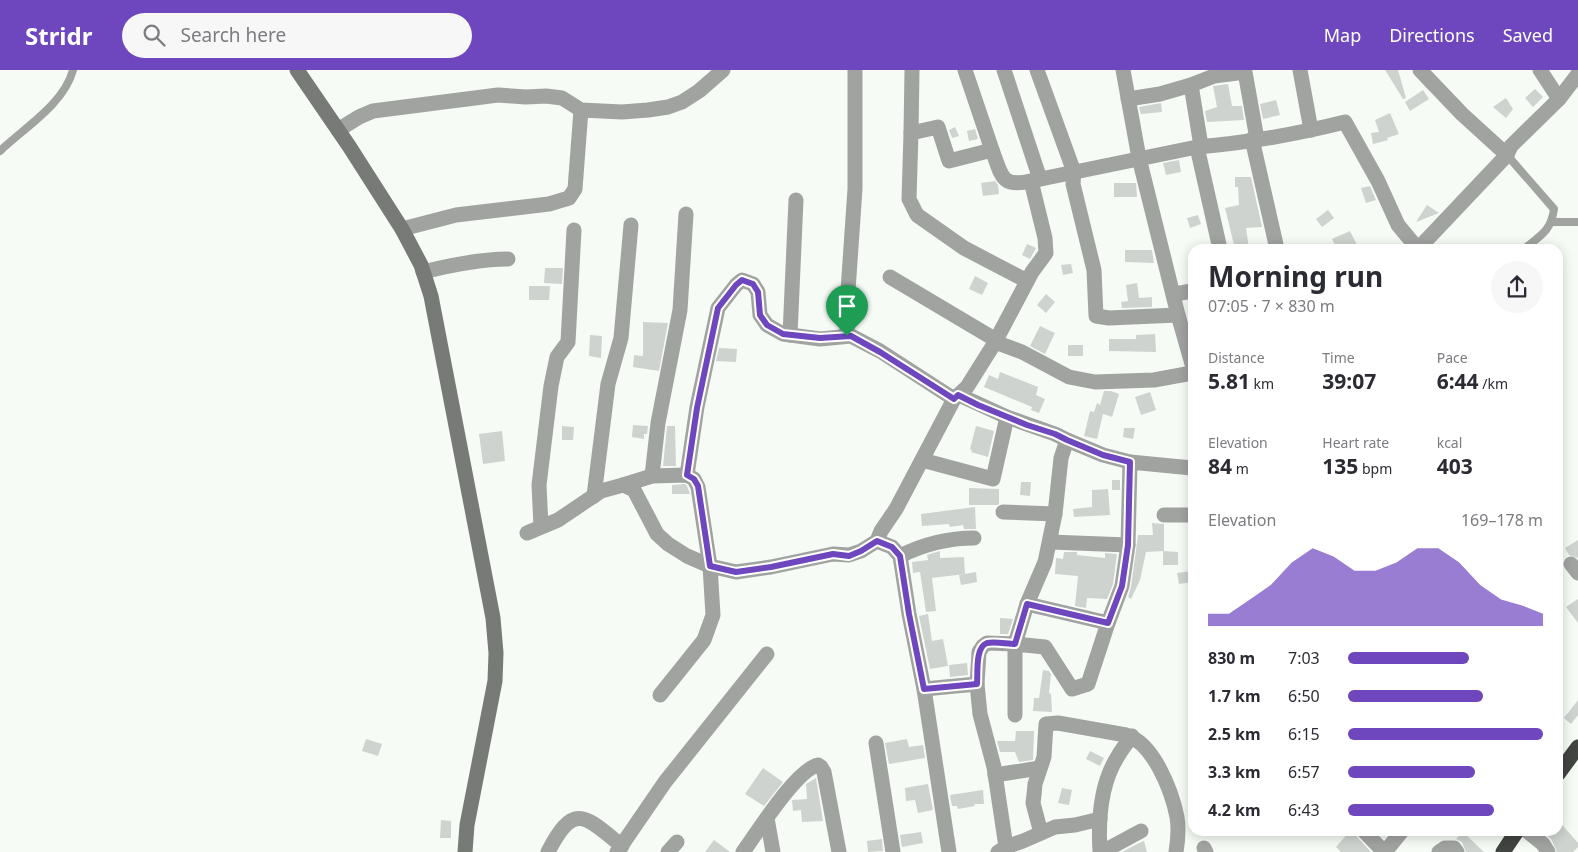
<!DOCTYPE html>
<meta charset="utf-8">
<style>
body{margin:0;font-family:"Noto Sans",sans-serif;background:#f7f7f7;color:#2b2b33;height:100vh;display:flex;flex-direction:column;font-size:19px;white-space:nowrap}
*{box-sizing:border-box;margin:0}
p{font-size:16px;color:#7c7c81}
.icon{flex:none;width:28px;height:28px;fill:none;stroke:currentColor;stroke-width:2;stroke-linecap:round;stroke-linejoin:round}
.map{position:relative;flex:1;overflow:hidden}
.side{position:absolute;left:1188px;top:174px;width:375px;height:592px;display:flex;flex-direction:column;background:#fff;border-radius:15px;box-shadow:0 2px 12px #0003}
.side>*{flex:none}
.pin{position:absolute;display:grid;place-items:center;width:42px;height:42px;color:#fff;margin:-51px -21px;border-radius:50% 50% 50% 0;rotate:-45deg;box-shadow:0 0 5px #0007}
.pin .icon{rotate:45deg}
.round{display:grid;place-items:center;flex:none;width:52px;height:52px;border-radius:26px;background:#f7f7f7}
.head{display:flex;align-items:center;justify-content:space-between;height:85px;padding:0 20px}
h1{font-size:28px;font-weight:700;line-height:38px}
.figures{display:grid;grid-template-columns:repeat(3,1fr);gap:8px;height:85px;padding:5px 20px}
.figures div{display:grid;align-content:center}
.figures b{font-size:21px;font-weight:700}
.figures small{font-size:14px;font-weight:400}
.figures p{font-size:14px}
.chart{height:140px;padding:10px 20px}
.chart p{display:flex;justify-content:space-between}
.chart svg{width:100%;height:90px;margin-top:5px;fill:#6e47bf;opacity:.7}
ul{padding:0 20px;list-style:none;font-size:16px}
li{display:grid;grid-template-columns:80px 60px 1fr;align-items:center;height:38px}
li i{height:12px;border-radius:6px;background:#6e47bf}
header{display:flex;align-items:center;gap:30px;box-sizing:border-box;height:70px;padding:0 25px;background:#6e47bf;color:#fff}
header strong{font-size:24px}
nav{display:flex;gap:28px;margin-inline-start:auto;font-size:18px}
.search{width:350px;height:45px;background:#f7f7f7;display:flex;align-items:center;gap:12px;box-sizing:border-box;padding:0 18px;border-radius:28px;color:#7c7c81;font-size:19px}
.map>svg:first-child{display:block}
.building{fill:#cfd3cf}
.lines{fill:none;stroke-linecap:round;stroke-linejoin:round}
.lane{stroke:#a1a3a1;stroke-width:8}
.street{stroke:#a1a3a1;stroke-width:15}
.secondary{stroke:#777a77;stroke-width:15}
.highway{stroke:#414441;stroke-width:15}
.route-casing{stroke:#fff;stroke-width:10}
.route{stroke:#6e47bf;stroke-width:6}
</style>
<header>
<strong>Stridr</strong>
<div class="search"><svg class="icon" aria-label="search" viewBox="0 0 24 24"><circle cx="10" cy="10" r="6"/><path d="M15 15l6 6"/></svg>Search here</div>
<nav><a>Map</a><a>Directions</a><a>Saved</a></nav>
</header>
<div class="map">
<svg width="1578" height="782" viewBox="0 0 1578 782">
<rect width="100%" height="100%" fill="#f6fbf6"/>
<!-- building -->
<g class="building">
<path d="M1385,0H1398L1406,28L1403,29Z"/>
<path d="M1228,14L1232,36H1242L1244,50L1207,52L1205,41L1217,37L1213,16Z"/>
<path d="M1535,19L1543,27L1533,37L1525,28Z"/>
<path d="M1423,20L1429,29L1410,41L1405,32Z"/>
<path d="M1506,28L1513,39L1506,48L1493,37Z"/>
<path d="M1276,30L1280,45L1263,49L1260,34Z"/>
<path d="M1161,33L1162,42L1141,44L1139,37Z"/>
<path d="M1390,43L1399,64L1387,68L1388,70L1373,74L1371,63L1379,62L1375,50Z"/>
<path d="M955,57L959,66L952,68L949,60Z"/>
<path d="M975,59L978,69L969,71L967,61Z"/>
<path d="M1179,90L1181,102L1166,105L1163,93Z"/>
<path d="M1235,107H1251L1262,157L1246,158L1249,179H1235L1225,138L1239,135L1238,117H1235Z"/>
<path d="M995,111L998,115L999,124L983,126L981,113Z"/>
<path d="M1114,113H1136L1137,127H1114Z"/>
<path d="M1370,116L1376,130L1366,133L1361,118Z"/>
<path d="M1427,135L1439,143L1416,152Z"/>
<path d="M1328,140L1334,148L1322,157L1316,149Z"/>
<path d="M1198,145L1201,154L1190,158L1187,148Z"/>
<path d="M1350,161L1357,175L1349,179H1337L1332,169Z"/>
<path d="M1027,174L1036,178L1030,189L1022,185Z"/>
<path d="M1125,180H1152L1154,193L1125,192Z"/>
<path d="M1071,194L1073,203L1063,205L1061,195Z"/>
<path d="M545,198H563L562,214L544,213Z"/>
<path d="M975,206L988,213L982,225L969,219Z"/>
<path d="M1137,213L1139,228L1152,227V237L1122,238L1121,232L1128,231L1126,215Z"/>
<path d="M529,216H550L549,230H529Z"/>
<path d="M1046,224L1055,232L1046,243L1037,235Z"/>
<path d="M643,252L668,253L659,301L633,297L634,285L643,286Z"/>
<path d="M1040,256L1055,263L1045,284L1030,276Z"/>
<path d="M1155,264L1156,282L1109,281V269H1136V265Z"/>
<path d="M590,265L602,266L601,288L589,286Z"/>
<rect x="1068" y="275" width="15" height="11"/>
<path d="M719,278L737,279L736,292L716,291Z"/>
<path d="M1000,302L1038,317L1036,325L1045,329L1039,343L1031,340L1032,337L984,317L989,305L998,309Z"/>
<path d="M1104,321H1111L1119,324L1112,347L1103,344L1097,369L1084,366L1090,341L1094,342L1097,333L1100,335Z"/>
<path d="M1150,322L1156,340L1141,345L1135,327Z"/>
<path d="M633,355L648,356L647,364H644V369L632,367Z"/>
<path d="M562,356L574,357L573,370H562Z"/>
<path d="M667,356H675L676,396H663Z"/>
<path d="M976,356L994,361L988,387L971,382L972,380L970,379Z"/>
<path d="M1124,358H1135L1133,369L1123,367Z"/>
<path d="M502,361L505,391L483,394L479,364Z"/>
<rect x="1112" y="410" width="8" height="10"/>
<path d="M1021,412H1031L1030,426L1020,425Z"/>
<path d="M685,414L687,416L690,424H672V415Z"/>
<path d="M969,418L999,419V434L997,435H969Z"/>
<path d="M1108,419L1110,445L1074,447L1073,439L1092,437V420Z"/>
<path d="M975,437L976,459H964L963,455L950,457L949,454L922,456L921,444Z"/>
<path d="M1152,453L1164,454V481L1146,482L1140,510L1131,529L1128,527L1131,517L1138,465H1153Z"/>
<path d="M1578,470V488L1569,485L1565,478Z"/>
<path d="M940,481V488L964,487L965,504L932,508L936,541L926,542L920,502L913,503L912,492L928,490L927,485Z"/>
<path d="M1163,481L1178,482V495H1163Z"/>
<path d="M1064,482H1077V485L1105,488V483L1117,484L1113,514L1107,529L1087,528L1086,538L1075,536L1078,506L1055,504L1056,488L1063,489Z"/>
<path d="M1192,501V512L1179,514L1177,503Z"/>
<path d="M976,502L977,512L961,515L959,505Z"/>
<path d="M1578,529V553L1566,537Z"/>
<path d="M928,544L932,571L943,569L948,596L930,599L919,546Z"/>
<path d="M1000,548L1013,549L1008,564H1000Z"/>
<path d="M967,593L968,605L950,607L949,595Z"/>
<path d="M1043,600L1049,601L1051,604L1049,624L1051,623L1052,642L1033,641L1034,628H1039Z"/>
<path d="M1578,630V645L1571,654L1564,648Z"/>
<path d="M1016,661H1034L1033,690L1019,692L1015,682H1000L997,671H1015Z"/>
<path d="M366,669L382,674L378,686L362,681Z"/>
<path d="M907,669L909,677L923,675L925,688L889,694L885,673Z"/>
<path d="M1090,681L1104,688L1100,696L1086,689Z"/>
<path d="M763,698L783,712L764,736L745,724Z"/>
<path d="M816,708L823,751L802,752L801,740L793,741L792,730L807,729L806,714Z"/>
<path d="M928,714L933,740L918,743L915,730L906,731L905,718Z"/>
<path d="M1062,718L1072,720L1069,735L1058,733Z"/>
<path d="M983,720L984,734H974L975,736L958,739L957,736H952L950,725Z"/>
<path d="M441,750L451,751V768H440Z"/>
<path d="M1558,750L1578,773V777L1573,782H1557L1551,769L1542,761H1558Z"/>
<path d="M1350,761H1355L1357,767L1371,782H1341L1336,777Z"/>
<path d="M921,762L923,773L902,777L900,765Z"/>
<path d="M1463,762L1484,782H1466L1462,772L1456,769Z"/>
<path d="M882,769L883,781L868,782L867,771Z"/>
<path d="M714,770L730,782H705Z"/>
<path d="M1144,771L1147,782H1122L1139,773Z"/>
</g>
<g class="lines">
<!-- lane -->
<g class="lane">
<path d="M0,81C24,58 64,34 73,0"/>
<path d="M1507,85L1554,139C1551,161 1541,165 1524,179"/>
<path d="M1553,152H1578"/>
</g>
<!-- street -->
<g class="street">
<path d="M912,0L911,63L938,57L949,91L992,80C1002,105 1000,118 1031,111"/>
<path d="M965,0L992,80"/>
<path d="M1004,0L1040,109"/>
<path d="M1037,0L1074,102L1073,114L1094,200L1096,246L1109,248L1178,245L1139,88L1123,0"/>
<path d="M1300,0L1311,60"/>
<path d="M1420,0L1462,44L1507,85"/>
<path d="M1191,15L1214,6L1245,2L1257,69"/>
<path d="M1128,29L1160,24L1191,15L1201,76"/>
<path d="M1559,29L1578,4"/>
<path d="M338,60L359,47L373,41L498,25L526,27L546,26L562,28L581,40L622,42L648,40L668,37L682,32L699,21L723,0"/>
<path d="M911,63L909,129L917,145L964,178L1027,211"/>
<path d="M1252,69L1277,179"/>
<path d="M1197,77L1220,179"/>
<path d="M402,159L456,145L549,134L569,128L575,119L581,40"/>
<path d="M423,202C451,195 479,189 508,189"/>
<path d="M890,207L996,270"/>
<path d="M1175,224L1192,221"/>
<path d="M1178,245L1192,294"/>
<path d="M790,265L796,130"/>
<path d="M847,266V235L855,119V0"/>
<path d="M995,272L1022,282L1069,307L1095,312L1154,310L1192,303"/>
<path d="M1007,347L1055,364L1067,370"/>
<path d="M922,390L993,409L1007,347L959,325"/>
<path d="M687,405L697,337L718,238L736,215L742,210L753,214L758,222L760,245L767,255L783,264L820,269L851,266L880,281L954,329"/>
<path d="M652,406L658,353L680,240L686,144"/>
<path d="M623,415L652,406L687,405L694,409L698,417L710,496L713,545L704,570L660,625"/>
<path d="M594,426L608,314L621,268L631,155"/>
<path d="M1003,442L1055,444"/>
<path d="M1164,445H1192"/>
<path d="M541,456L539,415L551,316L557,287L568,272L574,160"/>
<path d="M527,463L558,450L601,421L623,415L634,420L657,464L668,474L687,486L710,496L736,502L771,497L833,484L849,485L861,481L877,471L892,477L900,486L909,544L924,619L949,782"/>
<path d="M877,471L881,461L896,439L954,329L967,317L994,274L1032,202L1046,183L1045,168L1031,111L1197,77C1246,73 1297,64 1345,52L1378,111L1398,155L1418,179L1507,85L1511,76L1559,29L1540,0"/>
<path d="M1050,472L1128,475L1130,392L1192,398"/>
<path d="M900,486C924,474 947,468 974,468"/>
<path d="M1571,494L1578,503"/>
<path d="M1027,534L1108,553L1122,516L1128,475"/>
<path d="M924,619L977,614"/>
<path d="M1015,645V574L1045,577L1072,619L1088,614L1108,553"/>
<path d="M876,673L893,782"/>
<path d="M995,705L1040,698"/>
<path d="M767,748L773,782"/>
<path d="M1364,761L1384,782"/>
<path d="M1527,761L1543,774L1548,782"/>
<path d="M1041,763L1033,733L1034,725L1035,714L1044,687L1046,654L1058,653L1126,665C1154,673 1172,722 1177,747C1179,759 1178,770 1176,782"/>
<path d="M1006,777L994,697L980,644L977,614L979,582L983,576L987,573L1015,574L1027,534L1045,492L1055,444L1061,388L1067,370L1103,385L1130,392"/>
<path d="M1204,778L1206,782"/>
<path d="M548,782C574,731 585,746 622,776"/>
<path d="M617,782L665,712L767,584"/>
<path d="M668,782L677,772"/>
<path d="M743,782C757,763 796,700 818,695L821,697L824,702L839,782"/>
<path d="M998,782L1006,777L1023,771L1055,757L1075,755L1100,749"/>
<path d="M1100,782C1098,750 1100,714 1118,686C1122,679 1127,673 1132,666"/>
<path d="M1102,782L1141,761"/>
<path d="M1385,782L1402,761"/>
<path d="M1439,782L1445,778H1454L1457,782"/>
</g>
<!-- secondary -->
<path class="secondary" d="M297,0L349,76L402,159L421,195L431,226L493,548L496,583L495,611L467,755L465,782"/>
<!-- highway -->
<g class="highway">
<path d="M1558,704L1578,677"/>
<path d="M1503,782L1517,761"/>
</g>
</g>
<g class="lines">
<!-- route casing -->
<g class="route-casing">
<path id="route" d="M742,210L753,214L758,222L760,245L767,255L783,264L820,268L851,266L880,282L954,329L958,325L978,335L1027,355L1055,364L1067,370L1103,385L1130,392L1128,475L1122,516L1108,553L1027,534L1015,574C1007,574 995,571 987,573C975,577 978,603 977,614L924,619L909,544L900,486L892,477L877,471L861,481L849,486L833,484L771,497L736,502L710,496L698,416L694,409L687,405L697,338L718,238L736,215Z"/>
</g>
<!-- route -->
<use href="#route" class="route"/>
</g>
</svg>
<div class="pin" style="left:847px;top:266px;background:#1e9e55"><svg class="icon" aria-label="arrive" viewBox="0 0 24 24"><path d="M6 21V4h12l-3 4 3 4H6"/></svg></div>
<section class="side">
<div class="head"><div><h1>Morning run</h1><p>07:05 · 7 × 830 m</p></div><a class="round"><svg class="icon" aria-label="share" viewBox="0 0 24 24"><path d="M12 15V3M7 8l5-5 5 5M5 13v7h14v-7"/></svg></a></div>
<div class="figures">
<div><p>Distance</p><b>5.81<small> km</small></b></div>
<div><p>Time</p><b>39:07</b></div>
<div><p>Pace</p><b>6:44<small> /km</small></b></div>
</div>
<div class="figures">
<div><p>Elevation</p><b>84<small> m</small></b></div>
<div><p>Heart rate</p><b>135<small> bpm</small></b></div>
<div><p>kcal</p><b>403</b></div>
</div>
<div class="chart"><p><span>Elevation</span>169–178 m</p>
<svg viewBox="0 0 160 44" preserveAspectRatio="none"><path d="M0 44V38L10 38L20 31L30 24L40 13L50 6L60 10L70 17L80 17L90 13L100 6L110 6L120 13L130 24L140 31L150 34L160 38V44z"/></svg>
</div>
<ul>
<li><b>830 m</b>7:03<i style="width:62%"></i></li>
<li><b>1.7 km</b>6:50<i style="width:69%"></i></li>
<li><b>2.5 km</b>6:15<i style="width:100%"></i></li>
<li><b>3.3 km</b>6:57<i style="width:65%"></i></li>
<li><b>4.2 km</b>6:43<i style="width:75%"></i></li>
</ul>
</section>
</div>
